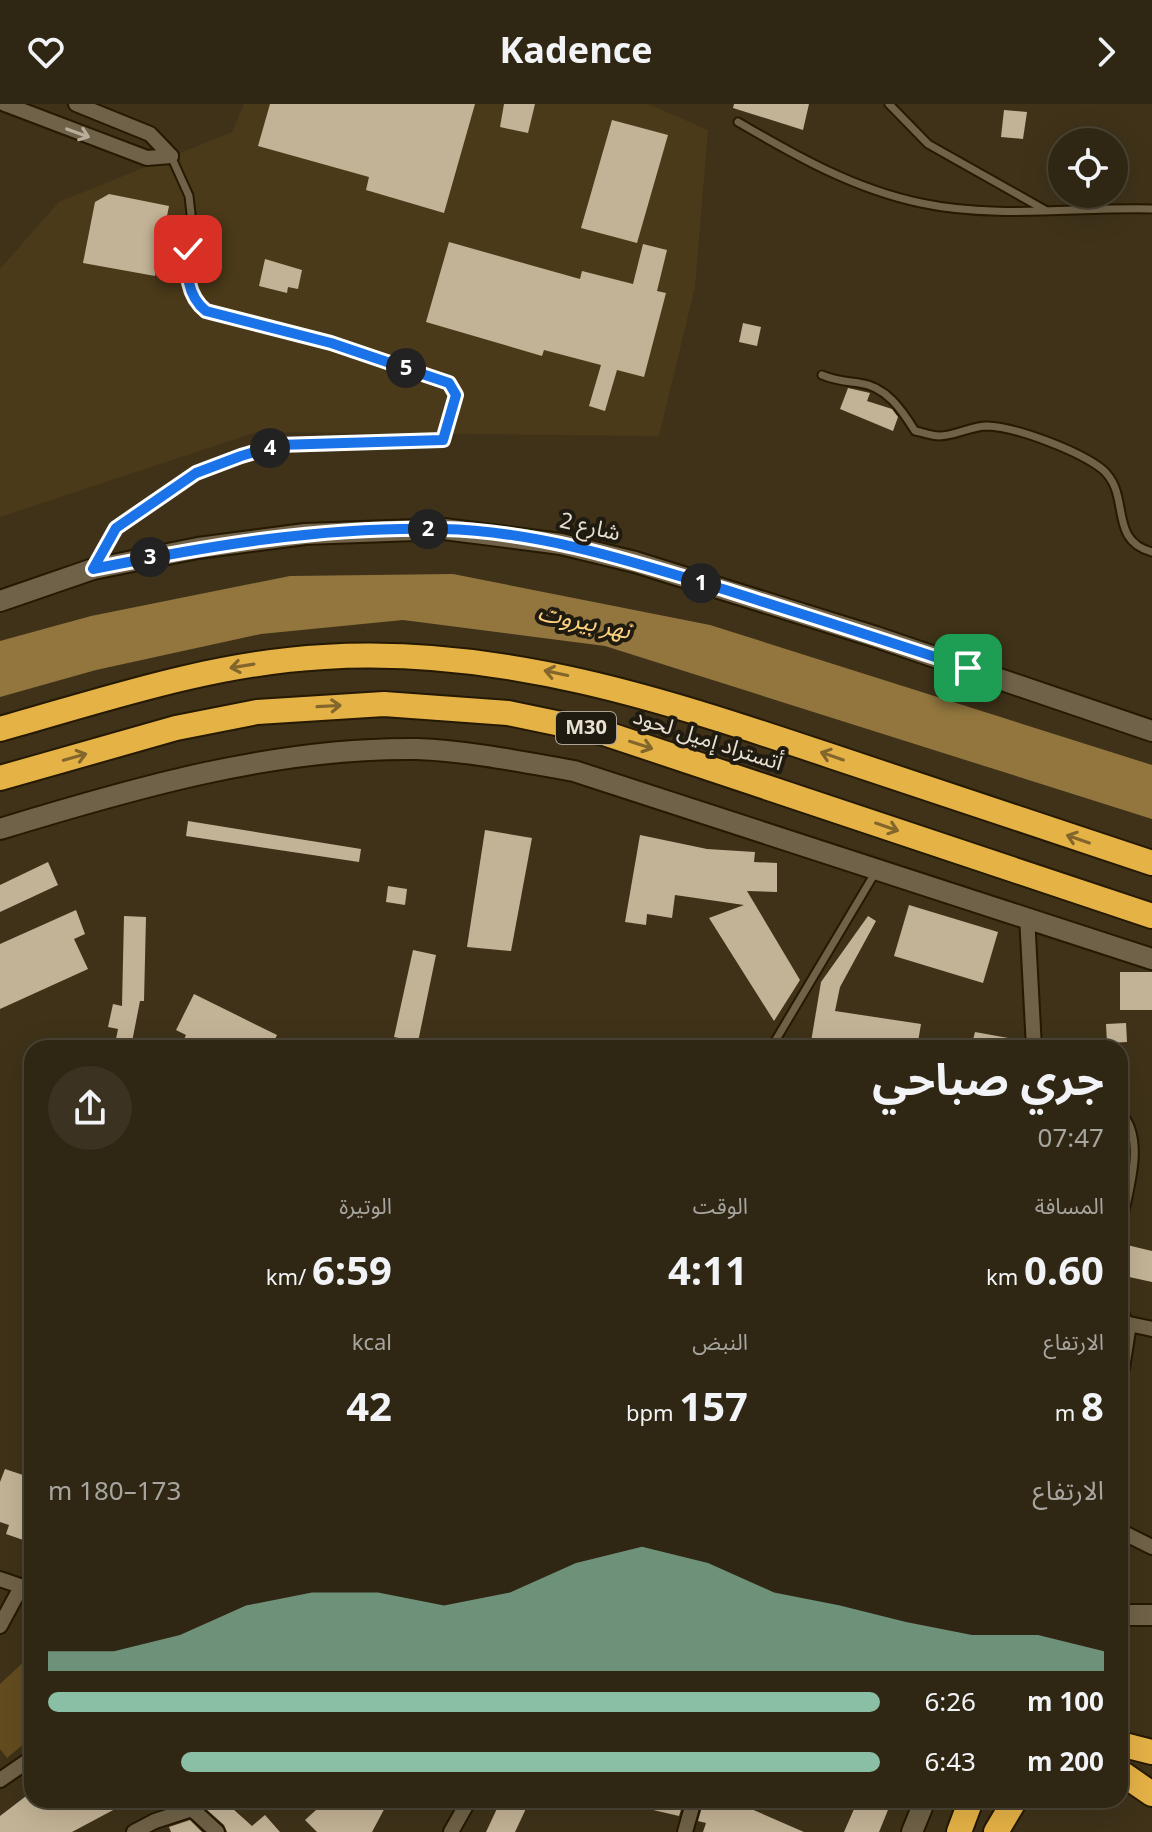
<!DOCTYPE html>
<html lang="ar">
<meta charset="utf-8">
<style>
body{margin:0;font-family:Georgia,"Noto Sans Arabic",serif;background:#3b3221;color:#f1f3f6;direction:rtl;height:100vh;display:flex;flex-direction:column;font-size:30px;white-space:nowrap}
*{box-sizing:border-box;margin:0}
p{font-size:26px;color:#a7a5a0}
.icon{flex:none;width:44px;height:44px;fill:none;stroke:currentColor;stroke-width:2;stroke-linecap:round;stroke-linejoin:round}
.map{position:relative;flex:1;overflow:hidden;direction:ltr}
.side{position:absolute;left:24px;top:936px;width:1104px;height:768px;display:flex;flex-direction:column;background:#2f2613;border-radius:24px;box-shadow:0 8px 32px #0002,0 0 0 2px #4a4333;direction:rtl}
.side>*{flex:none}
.buttons{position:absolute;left:1048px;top:24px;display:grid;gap:16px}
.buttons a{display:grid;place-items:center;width:80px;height:80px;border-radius:50%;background:#2f2613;box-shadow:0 8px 32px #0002,0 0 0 2px #4a4333;font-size:40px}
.pin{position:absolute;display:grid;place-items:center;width:68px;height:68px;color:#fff;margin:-34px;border-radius:16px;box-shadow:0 4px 12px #0006}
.km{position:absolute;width:40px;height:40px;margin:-20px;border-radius:50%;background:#222;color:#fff;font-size:22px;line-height:40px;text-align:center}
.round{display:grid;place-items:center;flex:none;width:84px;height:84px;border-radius:42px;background:#3b3221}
.summary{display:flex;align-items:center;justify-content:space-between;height:136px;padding:0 24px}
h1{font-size:44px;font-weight:700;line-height:60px}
.metrics{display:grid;grid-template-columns:repeat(3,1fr);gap:12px;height:136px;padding:8px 24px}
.metrics div{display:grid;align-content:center}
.metrics b{font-size:40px;font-weight:700}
.metrics small{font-size:22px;font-weight:400}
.metrics p{font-size:22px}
.chart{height:224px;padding:16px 24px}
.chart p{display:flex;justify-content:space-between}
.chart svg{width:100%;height:144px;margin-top:8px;fill:#8abfa5;opacity:.7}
ul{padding:0 24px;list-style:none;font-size:26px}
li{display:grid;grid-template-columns:128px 96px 1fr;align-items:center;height:60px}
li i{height:20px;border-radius:10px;background:#8abfa5}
header{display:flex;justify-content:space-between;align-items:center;height:104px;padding:0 24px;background:#2f2613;font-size:36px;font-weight:700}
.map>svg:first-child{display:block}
.built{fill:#4a3a19}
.green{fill:#634c1f}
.water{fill:#92763e}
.building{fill:#c3b396}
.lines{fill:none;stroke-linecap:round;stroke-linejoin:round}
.lane-casing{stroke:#251902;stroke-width:11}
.street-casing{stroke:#251902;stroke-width:18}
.secondary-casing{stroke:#251902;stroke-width:24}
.highway-casing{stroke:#251902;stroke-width:28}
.lane{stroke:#706248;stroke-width:7}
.street{stroke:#706248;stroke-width:14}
.secondary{stroke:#706248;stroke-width:20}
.highway{stroke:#e5b246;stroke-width:24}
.oneway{stroke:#b9ae9b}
.oneway2{stroke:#82662b}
.route-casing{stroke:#fff;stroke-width:16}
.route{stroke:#1a73e8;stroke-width:10}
.labels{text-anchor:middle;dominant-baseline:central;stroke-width:8;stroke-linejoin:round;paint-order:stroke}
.shield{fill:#201b10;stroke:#ada698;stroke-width:2}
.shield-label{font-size:20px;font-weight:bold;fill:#e9e1d2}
.street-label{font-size:22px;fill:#e9e1d2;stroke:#201b10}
.water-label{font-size:24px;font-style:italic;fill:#fcd17e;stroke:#201b10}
</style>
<header><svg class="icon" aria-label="forward" viewBox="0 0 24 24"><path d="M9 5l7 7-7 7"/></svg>Kadence<svg class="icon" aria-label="heart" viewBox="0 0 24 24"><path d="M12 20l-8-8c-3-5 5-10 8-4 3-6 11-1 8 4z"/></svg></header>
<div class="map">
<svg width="1152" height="1728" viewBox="0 0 1152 1728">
<rect width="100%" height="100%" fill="#3f3219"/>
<!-- built -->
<path class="built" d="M244,0H648L708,26L695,183L659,332L257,328L0,413V165L59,98L232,28Z"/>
<!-- green -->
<path class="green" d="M32,1550V1633L7,1654L0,1645V1580Z"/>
<!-- water -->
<path class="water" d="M453,470L710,521L1152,661V715L605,542L403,516L261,530L96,566L0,593V537L91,512L290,472Z"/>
<!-- building -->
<g class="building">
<path d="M270,0H475L444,109L366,86L369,73L258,42Z"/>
<path d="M504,0H535L528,29L500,23Z"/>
<path d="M734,0H809L803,26L733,4Z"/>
<path d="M1004,6L1027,8L1023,35L1001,33Z"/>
<path d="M612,16L668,31L637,139L581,124Z"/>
<path d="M109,90L169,102L155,172L83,159L95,98Z"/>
<path d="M449,138L580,175L582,167L633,180L643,140L667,146L657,187L666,189L644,273L617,266L605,307L589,302L601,261L544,246L542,252L426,218Z"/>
<path d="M265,155L302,166L298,185L288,183L287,189L259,182Z"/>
<path d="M743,219L761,223L757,242L739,238Z"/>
<path d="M848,284L870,289L867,297L892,305L898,313L893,327L840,305Z"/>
<path d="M188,717L361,745L359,758L186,732Z"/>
<path d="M485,726L532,734L511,847L467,843Z"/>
<path d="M640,731L707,745L755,748L754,758L777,759V788L747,787L800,876L774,917L709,814L744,801L675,791L672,814L647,810L646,821L625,818Z"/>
<path d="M48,758L58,781L0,808V781Z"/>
<path d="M388,782L407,785L405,801L386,798Z"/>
<path d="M909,801L998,828L983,879L894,852Z"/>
<path d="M76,806L85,830L74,835L88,865L0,905V840Z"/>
<path d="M124,812L146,813L144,897H140L132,938L116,935L118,925L108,923L113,900L122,902Z"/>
<path d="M868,812L876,817L840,883L835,907L921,920L917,944H810L821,878Z"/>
<path d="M413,846L436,851L418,938L394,933Z"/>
<rect x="1120" y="868" width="32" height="38"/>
<path d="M194,890L277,931L271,944H180L186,931L176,926Z"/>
<path d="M1126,919L1127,938L1107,939L1106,920Z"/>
<path d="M975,928L1020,936V944H971Z"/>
<path d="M1127,1141L1152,1147V1178L1120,1171Z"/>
<path d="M5,1365L32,1374V1420L26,1437L6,1430L9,1421L0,1418V1378Z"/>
<path d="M30,1689L32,1696H132L72,1728H0V1712Z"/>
<path d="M158,1696H187L161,1704Z"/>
<path d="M196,1696H223L252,1722L265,1711L280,1728H227L224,1721Z"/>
<path d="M327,1696H389L372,1728H317L305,1716Z"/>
<path d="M501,1696H530L515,1728H486Z"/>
<path d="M636,1696H684L679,1712L636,1702Z"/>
<path d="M704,1696H752L749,1704L804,1728H703L706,1719L698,1717Z"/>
<path d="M858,1696H892L879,1728H844Z"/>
<path d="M190,1716L202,1728H171L169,1723Z"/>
</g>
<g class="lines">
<!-- lane casing -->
<g class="lane-casing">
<g id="lane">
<path d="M889,0L928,40L1045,106"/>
<path d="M738,18C796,52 854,85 921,99C996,115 1076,103 1152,105"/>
<path d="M822,271C836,277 845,277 859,279C886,282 902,306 915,327C922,328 931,332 939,332C955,332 971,322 987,322C1017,323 1079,347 1102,365C1132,390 1107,436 1152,448"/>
<path d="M96,459L116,424L161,391L196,369L241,352L278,341L438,338L443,336L456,291L449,279L331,239L220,213L196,199L190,185L187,164L192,119L189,92L171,52"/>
<path d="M771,944L875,769"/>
<path d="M1120,1007C1149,1036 1126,1093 1120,1130"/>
<path d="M1120,1195L1129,1220"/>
</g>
</g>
<!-- street casing -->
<g class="street-casing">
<g id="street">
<path d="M5,0L147,54L171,52"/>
<path d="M76,0L150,30L171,52"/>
<path d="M1027,812L1034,944"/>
<path d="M1120,1263V1285"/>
<path d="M1122,1264L1129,1220L1152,1225"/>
<path d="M1120,1427L1152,1443"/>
<path d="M0,1475L32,1486"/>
<path d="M0,1522L21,1483"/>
<path d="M0,1676L32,1654"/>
<path d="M134,1728L155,1717L192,1705L217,1728"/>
<path d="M451,1728L469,1696"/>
<path d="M685,1728L694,1696"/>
</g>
</g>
<!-- secondary casing -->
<g class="secondary-casing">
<g id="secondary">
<path d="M0,497L93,465L198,444L305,430L444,425L561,440L635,458L876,533L1152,627"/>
<path d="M0,725C134,684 276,643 417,645C470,647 523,658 574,667L1152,855"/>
<path d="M1120,1511H1152"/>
<path d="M912,1728L925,1696"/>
</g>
</g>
<!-- highway casing -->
<g class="highway-casing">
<g id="highway">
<path d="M0,625C107,595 212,559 324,553C502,542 664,596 831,652C938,688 1045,724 1152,759"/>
<path d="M0,674L176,624L257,608L384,600L508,609L604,629L1152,812"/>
<path d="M1120,1640L1152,1648"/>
<path d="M1120,1668L1152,1690"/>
<path d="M959,1728L971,1696"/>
<path d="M996,1728L1015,1696"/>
</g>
</g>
<!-- lane -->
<use href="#lane" class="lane"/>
<!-- street -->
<use href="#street" class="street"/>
<!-- secondary -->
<use href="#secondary" class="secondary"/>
<!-- highway -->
<use href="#highway" class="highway"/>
</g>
<!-- one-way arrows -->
<defs><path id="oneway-shaft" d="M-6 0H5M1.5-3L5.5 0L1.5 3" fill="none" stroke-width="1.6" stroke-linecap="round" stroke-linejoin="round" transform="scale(2)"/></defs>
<use class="oneway" href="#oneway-shaft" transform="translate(78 29) rotate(20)"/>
<g class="oneway2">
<use href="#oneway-shaft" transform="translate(242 562) rotate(171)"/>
<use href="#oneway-shaft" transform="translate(556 569) rotate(-168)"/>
<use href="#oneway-shaft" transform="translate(329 602) rotate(-3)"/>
<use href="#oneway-shaft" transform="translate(641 641) rotate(18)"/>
<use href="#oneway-shaft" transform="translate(832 652) rotate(-161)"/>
<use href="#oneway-shaft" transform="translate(75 653) rotate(-16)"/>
<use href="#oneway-shaft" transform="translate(887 723) rotate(19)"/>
<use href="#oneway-shaft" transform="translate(1078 735) rotate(-161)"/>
</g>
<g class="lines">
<!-- route casing -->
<g class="route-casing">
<path id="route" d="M188,145C187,169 186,191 206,207L331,239L449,279L456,291L443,336L278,341L241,352L196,369L116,424L93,465C208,442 324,422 442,425C539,427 634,458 726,486C807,512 888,537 968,564"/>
</g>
<!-- route -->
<use href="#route" class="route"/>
</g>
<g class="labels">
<!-- shield labels -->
<rect class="shield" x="556" y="608" width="60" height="32" rx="6"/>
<g class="shield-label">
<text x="586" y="624">M30</text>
</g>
<!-- street labels -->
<g class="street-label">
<text transform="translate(590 423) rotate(13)">شارع 2</text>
<text transform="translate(708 636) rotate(18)">أتستراد إميل لحود</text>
</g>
<!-- water labels -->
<g class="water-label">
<text transform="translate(584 518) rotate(12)">نهر بيروت</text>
</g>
</g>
</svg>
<div class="buttons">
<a><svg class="icon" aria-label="locate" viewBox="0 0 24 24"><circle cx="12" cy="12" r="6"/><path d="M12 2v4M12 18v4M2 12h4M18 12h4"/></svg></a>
</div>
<div class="pin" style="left:968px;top:564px;background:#1e9e55"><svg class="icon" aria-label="arrive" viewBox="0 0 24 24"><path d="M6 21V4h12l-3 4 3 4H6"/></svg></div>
<div class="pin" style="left:188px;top:145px;background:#d93025"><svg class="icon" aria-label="check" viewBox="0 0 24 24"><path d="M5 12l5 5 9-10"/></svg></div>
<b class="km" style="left:701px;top:479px">1</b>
<b class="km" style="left:428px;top:425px">2</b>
<b class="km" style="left:150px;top:453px">3</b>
<b class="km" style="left:270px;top:344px">4</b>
<b class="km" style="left:406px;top:264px">5</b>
<section class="side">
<div class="summary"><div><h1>جري صباحي</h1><p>07:47</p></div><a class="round"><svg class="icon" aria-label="share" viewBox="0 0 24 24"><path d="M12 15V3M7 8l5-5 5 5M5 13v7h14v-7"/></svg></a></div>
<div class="metrics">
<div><p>المسافة</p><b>0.60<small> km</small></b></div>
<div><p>الوقت</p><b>4:11</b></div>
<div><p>الوتيرة</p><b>6:59<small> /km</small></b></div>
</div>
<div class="metrics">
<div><p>الارتفاع</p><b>8<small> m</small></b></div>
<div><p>النبض</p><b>157<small> bpm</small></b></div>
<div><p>kcal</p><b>42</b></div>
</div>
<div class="chart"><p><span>الارتفاع</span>173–180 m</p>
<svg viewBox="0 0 160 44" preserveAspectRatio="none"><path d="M0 44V38L10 38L20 33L30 24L40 20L50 20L60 24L70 20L80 11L90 6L100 11L110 20L120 24L130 29L140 33L150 33L160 38V44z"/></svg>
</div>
<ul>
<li><b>100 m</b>6:26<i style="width:100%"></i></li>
<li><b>200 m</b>6:43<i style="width:84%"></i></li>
</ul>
</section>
</div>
